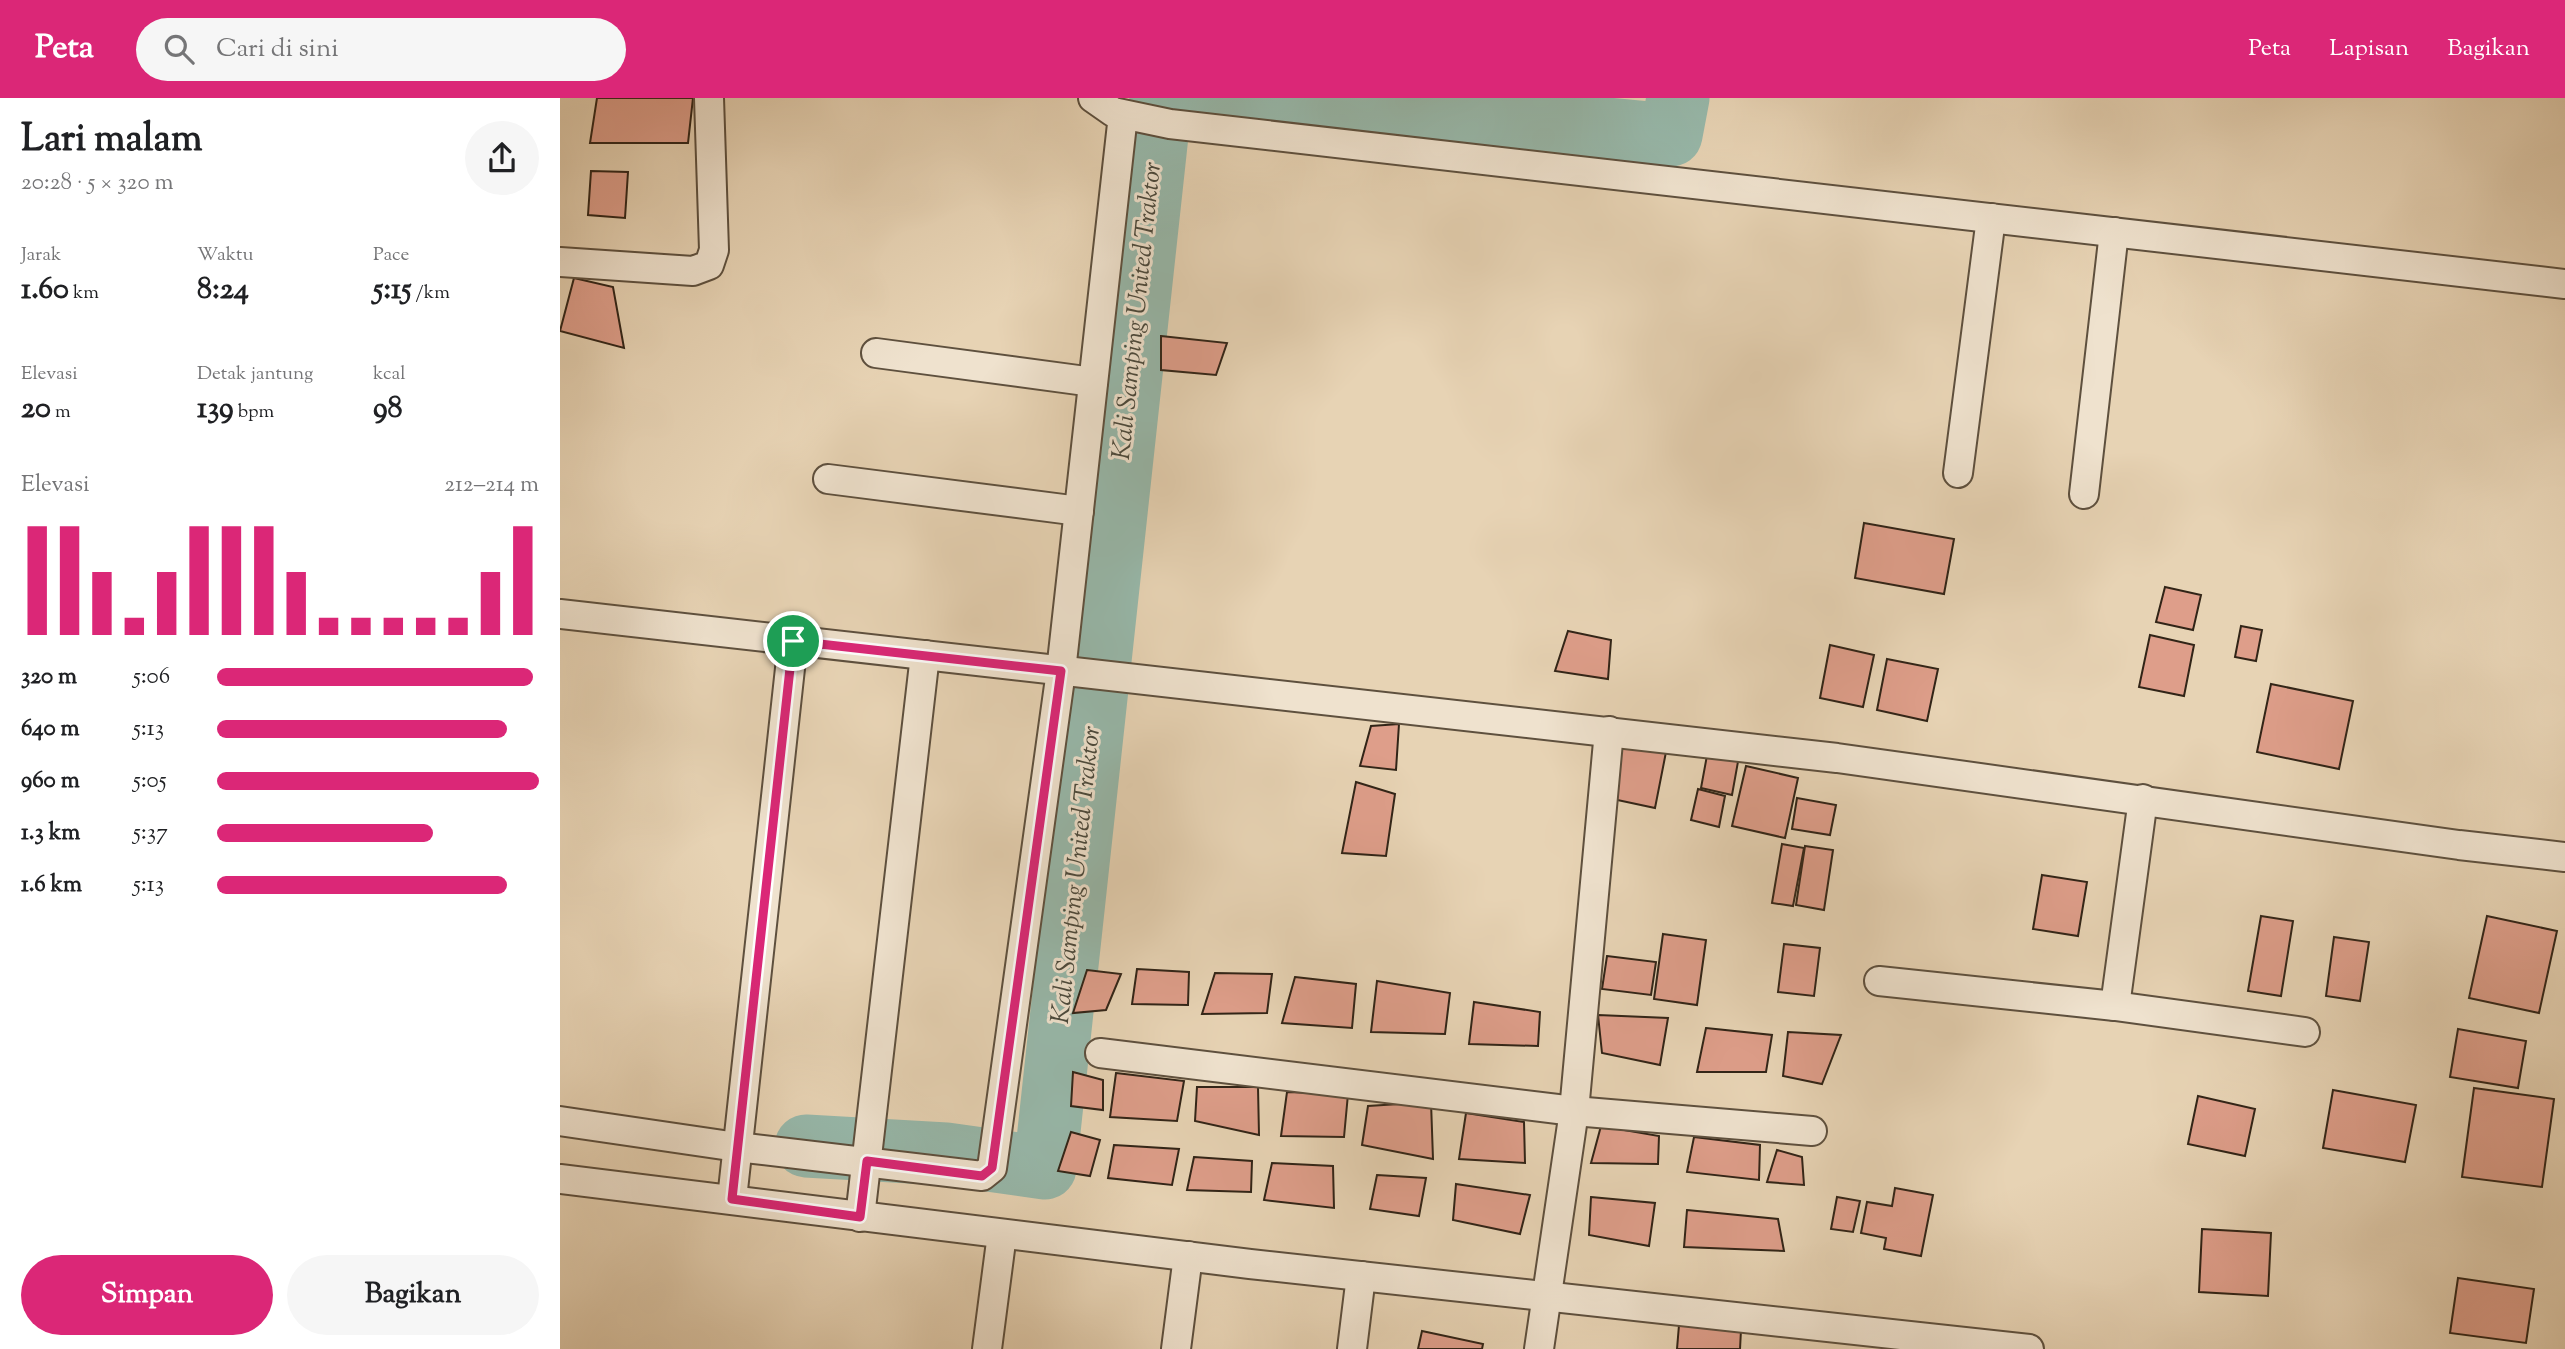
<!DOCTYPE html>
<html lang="id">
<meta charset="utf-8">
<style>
body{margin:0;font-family:"Sorts Mill Goudy",serif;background:#f6f6f6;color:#202124;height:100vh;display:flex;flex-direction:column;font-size:26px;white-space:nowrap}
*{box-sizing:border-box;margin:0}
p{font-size:23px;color:#757577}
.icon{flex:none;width:38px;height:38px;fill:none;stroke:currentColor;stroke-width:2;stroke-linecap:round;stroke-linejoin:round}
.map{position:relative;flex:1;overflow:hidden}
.panel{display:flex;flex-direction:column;background:#fff;width:560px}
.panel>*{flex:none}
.pin{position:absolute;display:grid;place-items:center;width:60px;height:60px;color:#fff;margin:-30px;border:4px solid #fff;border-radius:50%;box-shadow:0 2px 7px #0007}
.round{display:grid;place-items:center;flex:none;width:74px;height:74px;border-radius:37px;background:#f6f6f6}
.head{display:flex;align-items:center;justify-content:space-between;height:119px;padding:0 21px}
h1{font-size:38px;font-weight:800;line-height:52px}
.stats{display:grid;grid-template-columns:repeat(3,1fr);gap:10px;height:119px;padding:7px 21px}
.stats div{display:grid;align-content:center}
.stats b{font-size:30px;font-weight:800}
.stats small{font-size:19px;font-weight:400}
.stats p{font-size:19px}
.chart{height:196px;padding:14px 21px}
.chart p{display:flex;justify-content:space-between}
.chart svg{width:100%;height:126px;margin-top:7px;stroke:#db2777;stroke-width:6}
.action{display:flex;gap:14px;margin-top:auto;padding:14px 21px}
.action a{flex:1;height:80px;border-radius:42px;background:#db2777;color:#fff;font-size:28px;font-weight:800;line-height:80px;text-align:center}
.action a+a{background:#f6f6f6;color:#202124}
ul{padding:0 21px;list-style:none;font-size:23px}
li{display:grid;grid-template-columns:112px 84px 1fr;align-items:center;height:52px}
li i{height:18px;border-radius:9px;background:#db2777}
header{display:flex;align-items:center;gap:42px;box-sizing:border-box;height:98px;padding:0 35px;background:#db2777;color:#fff}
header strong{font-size:33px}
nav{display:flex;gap:38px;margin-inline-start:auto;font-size:24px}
.search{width:490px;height:63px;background:#f6f6f6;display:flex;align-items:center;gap:18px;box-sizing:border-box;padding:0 24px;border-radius:38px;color:#757577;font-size:26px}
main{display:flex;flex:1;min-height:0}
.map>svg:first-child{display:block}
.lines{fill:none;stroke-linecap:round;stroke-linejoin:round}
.river{stroke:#97b8aa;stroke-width:63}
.building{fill:#de9e8a;stroke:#312417;stroke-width:2}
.street-casing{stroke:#5e503e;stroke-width:32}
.street{stroke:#efe2ce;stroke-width:28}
.route-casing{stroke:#fff;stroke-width:14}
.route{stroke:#db2777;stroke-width:9}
.labels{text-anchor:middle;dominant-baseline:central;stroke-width:6;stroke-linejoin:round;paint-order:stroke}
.water-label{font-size:26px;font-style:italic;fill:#4a493c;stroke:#efe2ce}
</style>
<header>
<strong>Peta</strong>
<div class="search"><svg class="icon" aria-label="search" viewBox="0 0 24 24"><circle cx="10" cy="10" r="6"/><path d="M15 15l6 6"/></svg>Cari di sini</div>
<nav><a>Peta</a><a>Lapisan</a><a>Bagikan</a></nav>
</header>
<main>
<section class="panel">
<div class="head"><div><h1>Lari malam</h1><p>20:28 · 5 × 320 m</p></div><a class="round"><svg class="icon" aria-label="share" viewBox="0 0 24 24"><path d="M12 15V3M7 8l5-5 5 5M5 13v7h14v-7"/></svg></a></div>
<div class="stats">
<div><p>Jarak</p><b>1.60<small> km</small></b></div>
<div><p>Waktu</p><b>8:24</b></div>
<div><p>Pace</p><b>5:15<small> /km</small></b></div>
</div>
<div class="stats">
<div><p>Elevasi</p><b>20<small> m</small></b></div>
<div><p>Detak jantung</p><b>139<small> bpm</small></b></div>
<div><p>kcal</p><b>98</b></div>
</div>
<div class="chart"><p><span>Elevasi</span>212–214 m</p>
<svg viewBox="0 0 160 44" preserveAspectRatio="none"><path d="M5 44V6M15 44V6M25 44V22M35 44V38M45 44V22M55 44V6M65 44V6M75 44V6M85 44V22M95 44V38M105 44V38M115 44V38M125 44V38M135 44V38M145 44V22M155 44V6"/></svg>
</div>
<ul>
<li><b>320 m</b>5:06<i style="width:98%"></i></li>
<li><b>640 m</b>5:13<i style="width:90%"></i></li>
<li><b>960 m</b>5:05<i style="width:100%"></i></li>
<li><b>1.3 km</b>5:37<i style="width:67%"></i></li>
<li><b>1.6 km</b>5:13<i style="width:90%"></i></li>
</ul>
<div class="action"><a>Simpan</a><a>Bagikan</a></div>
</section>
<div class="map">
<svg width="2005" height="1251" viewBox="0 0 2005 1251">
<rect width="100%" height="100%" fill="#e7d3b4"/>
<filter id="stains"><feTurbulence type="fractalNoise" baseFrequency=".00286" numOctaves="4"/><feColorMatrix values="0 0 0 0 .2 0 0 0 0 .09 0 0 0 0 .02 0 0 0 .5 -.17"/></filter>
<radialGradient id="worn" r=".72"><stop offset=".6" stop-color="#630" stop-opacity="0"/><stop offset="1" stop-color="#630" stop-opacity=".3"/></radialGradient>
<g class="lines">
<!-- river -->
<g class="river">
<path d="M652,0L834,11L1111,37L1118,0"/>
<path d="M246,1048L386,1056L485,1070L601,0"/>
</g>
</g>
<!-- building -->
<g class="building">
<path d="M37,0H133L128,45H30Z"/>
<path d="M31,73L68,74L65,120L28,117Z"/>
<path d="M14,180L53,189L64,250L0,233Z"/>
<path d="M601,238L667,245L656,277L601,272Z"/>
<path d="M1304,425L1394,441L1384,496L1295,480Z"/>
<path d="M1605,489L1641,497L1633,532L1596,524Z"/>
<path d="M1681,528L1702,532L1696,563L1675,559Z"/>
<path d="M1008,533L1051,542L1048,581L995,573Z"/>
<path d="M1590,537L1634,547L1624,598L1579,589Z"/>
<path d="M1270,547L1314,557L1303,609L1260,600Z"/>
<path d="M1327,561L1378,571L1367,623L1317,612Z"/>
<path d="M1711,586L1793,603L1779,671L1697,654Z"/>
<path d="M839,626L836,672L800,668L811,628Z"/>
<path d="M1060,644L1106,654L1095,710L1048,700Z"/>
<path d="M1148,652L1179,658L1172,697L1141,690Z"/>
<path d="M1186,668L1238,680L1225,740L1172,728Z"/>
<path d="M796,684L835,696L826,758L782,755Z"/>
<path d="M1138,691L1165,698L1159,729L1131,722Z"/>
<path d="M1237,700L1276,707L1270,737L1232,731Z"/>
<path d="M1222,746L1244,750L1233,808L1212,805Z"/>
<path d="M1245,748L1273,752L1264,812L1236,807Z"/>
<path d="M1482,777L1527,784L1518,838L1473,831Z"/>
<path d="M1701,818L1733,823L1721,898L1688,893Z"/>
<path d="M1927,818L1997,833L1979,915L1909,900Z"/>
<path d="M1103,836L1146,842L1137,907L1094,901Z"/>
<path d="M1774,839L1809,844L1800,903L1766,898Z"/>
<path d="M1224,846L1260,850L1254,898L1218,894Z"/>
<path d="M1047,858L1096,864L1091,897L1042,891Z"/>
<path d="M577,871L629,874L628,907L572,906Z"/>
<path d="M527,872L561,876L546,912L513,915Z"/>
<path d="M655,875L712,876L707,915L642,916Z"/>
<path d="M735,879L796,886L792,930L722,925Z"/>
<path d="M817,883L890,895L885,936L811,934Z"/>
<path d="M914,904L980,914L978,948L909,946Z"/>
<path d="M1038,917L1108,920L1100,967L1042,955Z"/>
<path d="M1146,930L1212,937L1206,974H1137Z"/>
<path d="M1898,931L1966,943L1958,990L1890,979Z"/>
<path d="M1228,934L1281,937L1262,986L1223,978Z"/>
<path d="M513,974L543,982V1012L511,1008Z"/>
<path d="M556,975L624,983L617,1023L550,1019Z"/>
<path d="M637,989H698L699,1037L635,1023Z"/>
<path d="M1914,990L1994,1001L1982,1089L1902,1079Z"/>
<path d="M1773,992L1856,1007L1845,1064L1763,1050Z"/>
<path d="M727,994L788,996L784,1039L721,1038Z"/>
<path d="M1638,998L1695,1011L1685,1058L1628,1046Z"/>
<path d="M871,1004L873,1061L802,1047L808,1008Z"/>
<path d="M906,1015L964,1024L965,1065L899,1061Z"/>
<path d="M1041,1028L1099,1038L1098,1066L1031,1065Z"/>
<path d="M511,1034L540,1042L530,1078L498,1073Z"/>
<path d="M1134,1039L1200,1047L1199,1082L1127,1074Z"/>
<path d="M554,1047L619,1051L612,1087L548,1080Z"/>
<path d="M1217,1052L1242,1059L1244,1087L1207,1084Z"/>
<path d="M634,1059L692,1063L691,1094L627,1092Z"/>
<path d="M712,1065L773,1068L774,1110L704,1102Z"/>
<path d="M817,1077L866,1080L859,1118L810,1111Z"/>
<path d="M896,1086L970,1097L960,1136L893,1122Z"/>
<path d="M1335,1090L1373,1097L1361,1158L1324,1151L1326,1140L1301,1135L1307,1104L1332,1108Z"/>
<path d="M1031,1099L1095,1105L1089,1148L1029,1137Z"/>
<path d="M1277,1099L1300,1103L1293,1134L1271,1131Z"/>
<path d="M1127,1112L1218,1121L1224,1153L1124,1149Z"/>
<path d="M1642,1131L1711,1135L1708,1198L1639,1194Z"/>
<path d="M1898,1180L1974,1191L1966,1245L1890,1235Z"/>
<path d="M1119,1227L1181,1232L1180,1251H1117Z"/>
<path d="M862,1233L923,1246L922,1251H858Z"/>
</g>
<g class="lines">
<!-- street casing -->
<g class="street-casing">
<g id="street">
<path d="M533,0L553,14L610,26L2005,186"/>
<path d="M0,164L133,173L149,167L154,152L149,0"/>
<path d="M316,255L533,284"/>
<path d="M1398,375L1431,120"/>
<path d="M268,381L519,413"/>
<path d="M1524,396L1554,134"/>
<path d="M0,516L1277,660L1899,747L2005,759"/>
<path d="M1319,883L1555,908L1745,934"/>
<path d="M1555,908L1583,701"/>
<path d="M540,955L1014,1013L1252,1033"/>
<path d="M0,1023L177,1049L422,1078L432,1070L501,573L563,17"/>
<path d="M0,1081L690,1166L1469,1251"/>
<path d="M172,1101L233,543"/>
<path d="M300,1119L365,557"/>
<path d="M427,1251L442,1136"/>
<path d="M616,1251L628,1158"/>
<path d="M792,1251L801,1178"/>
<path d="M979,1251L1014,1013L1049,633"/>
</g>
</g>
<!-- street -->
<use href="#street" class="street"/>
</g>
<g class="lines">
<!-- route casing -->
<g class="route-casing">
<path id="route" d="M233,543L501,573L432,1070L422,1078L307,1063L300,1119L172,1101Z"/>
</g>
<!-- route -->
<use href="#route" class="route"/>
</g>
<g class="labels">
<!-- water labels -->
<g class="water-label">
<text transform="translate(578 213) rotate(-84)">Kali Samping United Traktor</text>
<text transform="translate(517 777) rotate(-84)">Kali Samping United Traktor</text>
</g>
</g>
<rect width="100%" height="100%" filter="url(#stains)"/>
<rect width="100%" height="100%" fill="url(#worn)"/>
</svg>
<div class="pin" style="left:233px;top:543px;background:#1e9e55"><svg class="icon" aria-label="arrive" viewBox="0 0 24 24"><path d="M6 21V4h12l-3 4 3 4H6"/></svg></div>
</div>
</main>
